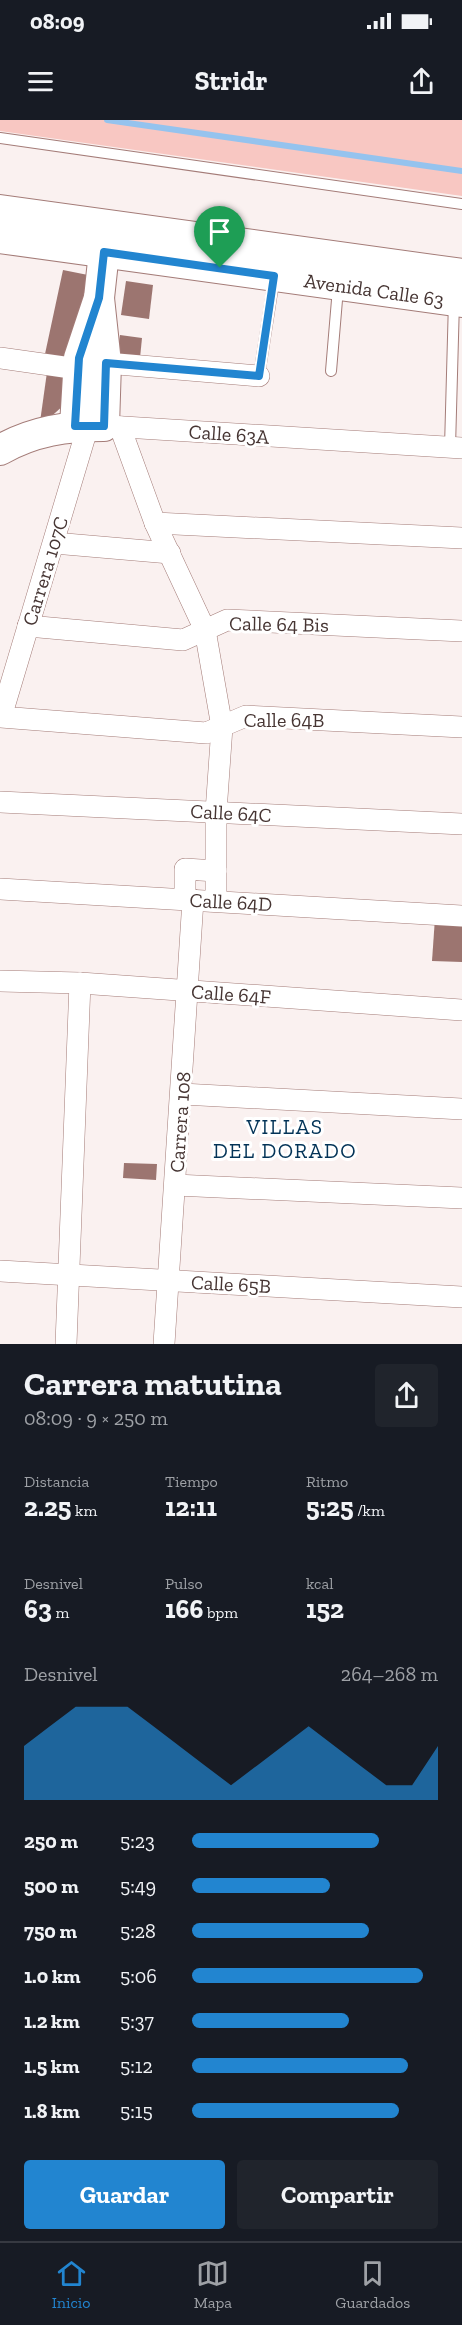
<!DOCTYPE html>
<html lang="es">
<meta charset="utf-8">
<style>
body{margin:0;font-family:"Zilla Slab",serif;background:#20242c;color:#f1f3f6;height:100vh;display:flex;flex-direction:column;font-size:22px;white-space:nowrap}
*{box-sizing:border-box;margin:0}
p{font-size:20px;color:#9ea1a6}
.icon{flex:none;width:33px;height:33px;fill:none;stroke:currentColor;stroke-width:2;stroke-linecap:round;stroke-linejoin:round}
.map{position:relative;height:1224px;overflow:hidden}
.drawer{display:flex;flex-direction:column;background:#171b24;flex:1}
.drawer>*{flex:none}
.pin{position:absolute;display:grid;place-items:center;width:51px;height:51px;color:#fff;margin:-62px -26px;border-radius:50% 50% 50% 0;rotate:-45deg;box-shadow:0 0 6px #0007}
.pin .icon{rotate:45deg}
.round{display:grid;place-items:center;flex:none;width:63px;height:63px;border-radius:6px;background:#20242c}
.overview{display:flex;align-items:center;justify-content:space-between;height:102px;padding:0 24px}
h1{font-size:33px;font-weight:800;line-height:45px}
.figures{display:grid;grid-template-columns:repeat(3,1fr);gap:9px;height:102px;padding:6px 24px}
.figures div{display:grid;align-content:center}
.figures b{font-size:26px;font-weight:800}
.figures small{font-size:16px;font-weight:400}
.figures p{font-size:16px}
.chart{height:168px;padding:12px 24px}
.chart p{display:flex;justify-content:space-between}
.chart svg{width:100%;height:108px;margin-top:6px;fill:#2285d0;opacity:.7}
.button{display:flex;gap:12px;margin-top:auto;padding:12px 24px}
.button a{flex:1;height:69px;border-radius:6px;background:#2285d0;color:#fff;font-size:24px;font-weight:800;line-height:69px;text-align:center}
.button a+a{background:#20242c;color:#f1f3f6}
ul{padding:0 24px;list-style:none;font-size:20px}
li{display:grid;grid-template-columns:96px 72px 1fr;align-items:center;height:45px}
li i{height:15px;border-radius:8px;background:#2285d0}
.status{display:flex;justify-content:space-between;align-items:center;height:42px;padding:0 30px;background:#171b24;direction:ltr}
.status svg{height:16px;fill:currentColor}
header{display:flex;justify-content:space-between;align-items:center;height:78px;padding:0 24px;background:#171b24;font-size:27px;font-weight:800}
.menu{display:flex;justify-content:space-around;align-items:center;height:84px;border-top:2px solid #363941;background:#171b24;font-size:16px;color:#9ea1a6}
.menu a{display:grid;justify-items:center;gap:3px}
.menu .on{color:#2285d0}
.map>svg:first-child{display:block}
.green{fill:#f8c7c2}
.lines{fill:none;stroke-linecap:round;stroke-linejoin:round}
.stream{stroke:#95c3ee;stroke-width:6}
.building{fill:#9c7570}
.lane-casing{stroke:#a47c78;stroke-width:12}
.street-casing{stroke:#a47c78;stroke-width:22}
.secondary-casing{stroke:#a47c78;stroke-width:32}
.lane{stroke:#fff;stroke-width:10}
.street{stroke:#fff;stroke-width:21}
.secondary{stroke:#fff;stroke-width:30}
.route-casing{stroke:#fff;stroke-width:12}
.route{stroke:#2285d0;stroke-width:8}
.labels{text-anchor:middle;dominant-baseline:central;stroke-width:6;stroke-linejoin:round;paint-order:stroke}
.street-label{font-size:20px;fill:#463533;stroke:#fff}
.neighbourhood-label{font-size:21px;letter-spacing:1.5px;fill:#033357;stroke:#fff}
</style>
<div class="status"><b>08:09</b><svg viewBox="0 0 49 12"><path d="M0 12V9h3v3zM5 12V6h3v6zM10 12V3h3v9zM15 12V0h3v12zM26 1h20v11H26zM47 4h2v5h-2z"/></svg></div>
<header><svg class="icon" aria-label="menu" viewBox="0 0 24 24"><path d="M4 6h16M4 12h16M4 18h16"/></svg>Stridr<svg class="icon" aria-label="share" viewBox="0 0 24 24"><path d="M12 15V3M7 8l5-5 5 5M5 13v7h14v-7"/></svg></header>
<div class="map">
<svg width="462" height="1224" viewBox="0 0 462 1224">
<rect width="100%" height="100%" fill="#faf1f0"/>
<!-- green -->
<path class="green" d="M0,0H462V76L0,11Z"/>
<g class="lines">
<!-- stream -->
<path class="stream" d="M107,0L462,51"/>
</g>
<!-- building -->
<g class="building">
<path d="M63,150L88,155L71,239L45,234Z"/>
<path d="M126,161L153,165L149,199L121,195Z"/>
<path d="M120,215L142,218L140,238L117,235Z"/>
<path d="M47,252L71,255L65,284L45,302H40Z"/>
<path d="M435,798L462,799V842L432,841Z"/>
<path d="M124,1043L157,1044L156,1060L123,1058Z"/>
</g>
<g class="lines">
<!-- lane casing -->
<g class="lane-casing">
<g id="lane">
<path d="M0,18L462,84"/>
<path d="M331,251L338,168"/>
<path d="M259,256L274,159"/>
<path d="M450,327L454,181"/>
</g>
</g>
<!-- street casing -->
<g class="street-casing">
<g id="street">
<path d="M0,238L78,249"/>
<path d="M106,243L259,256"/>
<path d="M88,306L1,597L206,613L246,596L462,607"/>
<path d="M108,306L462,328"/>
<path d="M120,307L155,403L205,510L222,607L216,692V781"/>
<path d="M155,403L462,418"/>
<path d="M54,423L170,433"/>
<path d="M28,506L183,520L227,500L462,511"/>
<path d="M0,682L462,704"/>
<path d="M0,769L462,796"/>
<path d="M185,779V749L216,751"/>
<path d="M0,861L80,863L462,890"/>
<path d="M182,974L462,989"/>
<path d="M175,1065L462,1078"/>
<path d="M0,1151L462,1177"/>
<path d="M66,1224L80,863"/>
<path d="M164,1224L193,780"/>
</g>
</g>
<!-- secondary casing -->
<g class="secondary-casing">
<g id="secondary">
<path d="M0,90L462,154"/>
<path d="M0,118L462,182"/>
<path d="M75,306L79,238L99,178L104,132"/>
<path d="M0,330C33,311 67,306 104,306L106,243L99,178"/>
</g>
</g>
<!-- lane -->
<use href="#lane" class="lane"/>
<!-- street -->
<use href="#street" class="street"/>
<!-- secondary -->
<use href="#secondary" class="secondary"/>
</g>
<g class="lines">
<!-- route casing -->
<g class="route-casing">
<path id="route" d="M104,132L274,156L259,256L106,243L104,306H75L79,238L99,178Z"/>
</g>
<!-- route -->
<use href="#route" class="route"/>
</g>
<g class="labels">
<!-- street labels -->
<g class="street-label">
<text transform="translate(374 170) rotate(8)">Avenida Calle 63</text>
<text transform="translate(229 314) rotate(4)">Calle 63A</text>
<text transform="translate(45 451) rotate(-73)">Carrera 107C</text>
<text transform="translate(279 504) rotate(1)">Calle 64 Bis</text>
<text x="284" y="600">Calle 64B</text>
<text transform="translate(231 693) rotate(3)">Calle 64C</text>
<text transform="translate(231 782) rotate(3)">Calle 64D</text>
<text transform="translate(231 874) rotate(4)">Calle 64F</text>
<text transform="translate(180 1002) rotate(-86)">Carrera 108</text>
<text transform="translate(231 1164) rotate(3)">Calle 65B</text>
</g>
<!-- neighbourhood labels -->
<g class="neighbourhood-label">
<text x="285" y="1006">VILLAS<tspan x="285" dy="24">DEL DORADO</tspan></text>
</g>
</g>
</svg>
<div class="pin" style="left:220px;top:148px;background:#1e9e55"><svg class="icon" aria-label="arrive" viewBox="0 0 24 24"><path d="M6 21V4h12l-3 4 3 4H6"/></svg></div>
</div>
<section class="drawer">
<div class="overview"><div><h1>Carrera matutina</h1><p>08:09 · 9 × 250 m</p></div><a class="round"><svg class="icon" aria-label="share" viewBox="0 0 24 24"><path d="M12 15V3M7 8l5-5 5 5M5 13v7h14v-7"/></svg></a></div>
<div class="figures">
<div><p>Distancia</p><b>2.25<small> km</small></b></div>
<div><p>Tiempo</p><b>12:11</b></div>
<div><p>Ritmo</p><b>5:25<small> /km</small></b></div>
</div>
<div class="figures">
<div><p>Desnivel</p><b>63<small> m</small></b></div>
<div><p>Pulso</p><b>166<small> bpm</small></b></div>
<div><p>kcal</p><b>152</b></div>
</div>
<div class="chart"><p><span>Desnivel</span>264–268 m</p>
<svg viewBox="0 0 160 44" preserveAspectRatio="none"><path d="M0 44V22L10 14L20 6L30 6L40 6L50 14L60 22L70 30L80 38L90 30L100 22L110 14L120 22L130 30L140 38L150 38L160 22V44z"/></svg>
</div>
<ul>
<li><b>250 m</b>5:23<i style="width:76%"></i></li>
<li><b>500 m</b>5:49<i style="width:56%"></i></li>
<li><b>750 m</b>5:28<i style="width:72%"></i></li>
<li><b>1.0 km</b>5:06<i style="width:94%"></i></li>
<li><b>1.2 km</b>5:37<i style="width:64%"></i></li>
<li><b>1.5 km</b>5:12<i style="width:88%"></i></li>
<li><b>1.8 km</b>5:15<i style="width:84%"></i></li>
</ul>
<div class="button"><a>Guardar</a><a>Compartir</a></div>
</section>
<nav class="menu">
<a class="on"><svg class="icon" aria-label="home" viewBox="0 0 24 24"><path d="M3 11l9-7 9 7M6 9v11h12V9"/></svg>Inicio</a>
<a><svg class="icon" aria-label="map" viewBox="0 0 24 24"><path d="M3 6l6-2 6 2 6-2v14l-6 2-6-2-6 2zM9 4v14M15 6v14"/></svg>Mapa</a>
<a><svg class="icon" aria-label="saved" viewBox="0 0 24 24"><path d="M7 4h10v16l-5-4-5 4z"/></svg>Guardados</a>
</nav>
